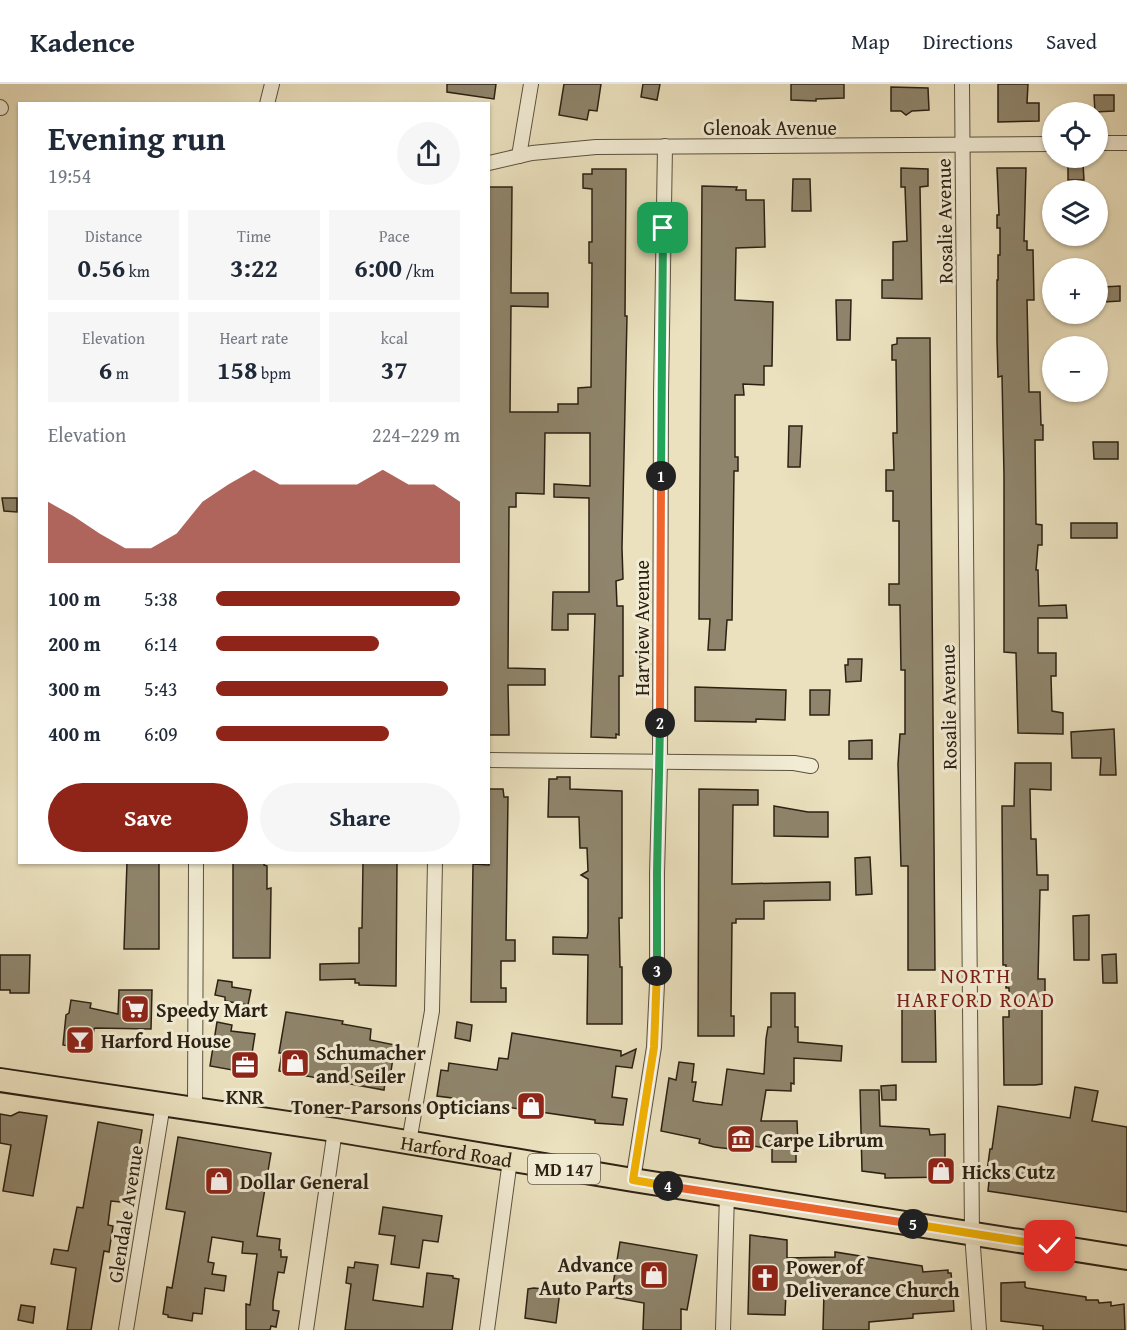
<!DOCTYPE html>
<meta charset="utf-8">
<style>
body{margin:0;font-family:"Gentium Book Plus",serif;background:#f6f6f7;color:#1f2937;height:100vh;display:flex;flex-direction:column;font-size:22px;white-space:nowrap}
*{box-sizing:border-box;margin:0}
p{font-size:20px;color:#747a83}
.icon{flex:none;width:33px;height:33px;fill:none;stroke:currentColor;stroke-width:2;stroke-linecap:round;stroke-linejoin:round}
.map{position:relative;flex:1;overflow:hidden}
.panel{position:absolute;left:18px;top:18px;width:472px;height:762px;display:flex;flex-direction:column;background:#fff;border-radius:0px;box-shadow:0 2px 4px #0004}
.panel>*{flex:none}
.controls{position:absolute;left:1042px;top:18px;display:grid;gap:12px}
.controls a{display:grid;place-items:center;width:66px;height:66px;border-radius:50%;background:#fff;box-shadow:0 2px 4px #0004;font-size:30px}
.pin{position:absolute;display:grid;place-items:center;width:51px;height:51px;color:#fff;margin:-26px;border-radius:12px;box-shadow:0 3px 9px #0006}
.km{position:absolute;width:30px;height:30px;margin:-15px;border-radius:50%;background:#222;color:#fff;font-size:16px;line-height:30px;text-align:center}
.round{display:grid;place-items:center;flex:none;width:63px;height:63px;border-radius:32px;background:#f6f6f7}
.headline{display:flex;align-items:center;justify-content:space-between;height:102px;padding:0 30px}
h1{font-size:33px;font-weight:600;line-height:45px}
.figures{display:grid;grid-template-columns:repeat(3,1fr);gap:9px;height:102px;padding:6px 30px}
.figures div{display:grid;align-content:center;border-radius:0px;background:#f6f6f7;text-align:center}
.figures b{font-size:26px;font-weight:600}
.figures small{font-size:16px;font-weight:400}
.figures p{font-size:16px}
.chart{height:168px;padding:12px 30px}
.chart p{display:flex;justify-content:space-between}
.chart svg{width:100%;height:108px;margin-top:6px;fill:#8f2418;opacity:.7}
.cta{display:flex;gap:12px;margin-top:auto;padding:12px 30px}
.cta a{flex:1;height:69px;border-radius:36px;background:#8f2418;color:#fff;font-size:24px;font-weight:600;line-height:69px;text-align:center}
.cta a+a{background:#f6f6f7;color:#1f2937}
ul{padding:0 30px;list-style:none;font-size:20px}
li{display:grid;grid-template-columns:96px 72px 1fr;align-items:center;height:45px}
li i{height:15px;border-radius:8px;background:#8f2418}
header{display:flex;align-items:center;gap:36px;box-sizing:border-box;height:84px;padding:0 30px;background:#fff;border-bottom:2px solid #e0e1e3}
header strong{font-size:28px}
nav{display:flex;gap:33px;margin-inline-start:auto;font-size:21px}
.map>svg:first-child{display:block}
.building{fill:#8f856c;stroke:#2b2113;stroke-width:1.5}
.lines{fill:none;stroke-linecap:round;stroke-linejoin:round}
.street-casing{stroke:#5b513e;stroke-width:16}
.primary-casing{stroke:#2b2113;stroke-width:26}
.street{stroke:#f2ecd5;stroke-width:14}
.primary{stroke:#ebe1be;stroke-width:22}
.split-1-casing{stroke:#fff;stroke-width:12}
.split-2-casing{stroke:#fff;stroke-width:12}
.split-3-casing{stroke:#fff;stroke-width:12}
.split-4-casing{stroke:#fff;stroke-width:12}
.split-5-casing{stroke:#fff;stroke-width:12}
.split-6-casing{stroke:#fff;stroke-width:12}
.split-1{stroke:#22a559;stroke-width:8}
.split-2{stroke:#f0652b;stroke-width:8}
.split-3{stroke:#22a559;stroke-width:8}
.split-4{stroke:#f5b400;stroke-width:8}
.split-5{stroke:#f0652b;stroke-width:8}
.split-6{stroke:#f5b400;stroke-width:8}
.labels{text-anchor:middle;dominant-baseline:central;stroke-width:6;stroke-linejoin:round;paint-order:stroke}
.shield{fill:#f2ecd5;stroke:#675e4d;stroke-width:1.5}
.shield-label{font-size:18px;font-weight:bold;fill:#2b2113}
.street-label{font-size:20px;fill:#2b2113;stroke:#f2ecd5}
.poi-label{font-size:20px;font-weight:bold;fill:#2b2113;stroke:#f2ecd5;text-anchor:start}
.neighbourhood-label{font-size:21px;letter-spacing:1.5px;fill:#7a1f14;stroke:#f2ecd5}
</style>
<header>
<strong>Kadence</strong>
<nav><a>Map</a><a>Directions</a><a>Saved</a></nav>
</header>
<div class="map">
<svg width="1127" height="1246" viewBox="0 0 1127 1246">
<rect width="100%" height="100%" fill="#ebe1be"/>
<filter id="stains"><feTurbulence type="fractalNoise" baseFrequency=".00333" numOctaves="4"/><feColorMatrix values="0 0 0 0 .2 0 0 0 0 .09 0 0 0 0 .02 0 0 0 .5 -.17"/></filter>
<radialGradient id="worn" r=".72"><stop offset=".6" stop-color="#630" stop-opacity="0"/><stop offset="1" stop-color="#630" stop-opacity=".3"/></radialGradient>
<!-- building -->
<g class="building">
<path d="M447,0H496L494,15L447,8Z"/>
<path d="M564,0H601L597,27L589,26L587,36L559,31Z"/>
<path d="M643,0H660L657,16L641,13Z"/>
<path d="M791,0H844V14L816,15V17L791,16Z"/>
<path d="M998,0H1028L1027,19H1039V37L998,38Z"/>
<path d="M891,3L928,4L929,26L912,27L906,31L901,27H891Z"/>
<path d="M1094,11H1114V27L1095,28Z"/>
<path d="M1083,80L1084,96H1068V81Z"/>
<path d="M901,84L928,85V102L920,103L922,215L882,214V196H893V158L907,157L905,103H901Z"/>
<path d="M997,84H1026L1024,157H1027V166H1033L1034,216H1027L1029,308H1040L1041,341H1043V356H1035L1036,440L1042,441V461H1038L1036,486H1038L1039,522L1066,521L1067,534H1038V569H1056V592H1051L1052,627L1063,629V650L1018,649L1016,569L1004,568V391L1002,292L998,293L997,256V196H998V171H1000V144H997V131H999Z"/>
<path d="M592,85H626L625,232H627L622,464L623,495L616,497L617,522H623V592H619V651L616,650V654L591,653L595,530H568V546H552L553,508H589V414L554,413V400L590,402V349H545L544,410L516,409V423H509L508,584L545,585V601H508L509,651H489V103H512L511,209H548V223L511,222L510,328H558V320H578V304L591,303L592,179H589V158H592V105L583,104V90H592Z"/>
<path d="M793,95H810L811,127H792Z"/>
<path d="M702,102L737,103L736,106H746V116H764L765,163L736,164L735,216L773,218L772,282H764V301L743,300L744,311H735V373H738V387H734L732,536H727L725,566H708L710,535H699Z"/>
<path d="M1120,202V217L1103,218V203Z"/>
<path d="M836,216H851L850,256H837Z"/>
<path d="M897,254H930L935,886H908V782H901L898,680L900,650H905V586H901L900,521H889V500H899V437H893V407H886V386H894L893,349H897L896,276H892V261L897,260Z"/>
<path d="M789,342H802L800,383H788Z"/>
<path d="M1093,358H1118V375H1094Z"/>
<path d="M2,414H17V428L4,427Z"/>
<rect x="1071" y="439" width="46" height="15"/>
<path d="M848,575H862L861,597L846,598L845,581H848Z"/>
<path d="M695,603L786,606L785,636L756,635V638L695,637Z"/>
<path d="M810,606H830L829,631H810Z"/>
<path d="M1114,645L1116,691H1100L1101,674H1072L1071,648Z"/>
<path d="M872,656V675H849V657Z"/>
<path d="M1015,679H1051V706L1030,705L1031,755H1036L1037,791H1048V806H1040L1038,895H1045V915H1042V1000L1035,1001H1004L1003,933H1009V904H1006V881H1003L1002,722H1014Z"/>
<path d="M557,693H570V705L622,707V834H619L620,883H622V940H587L588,871L553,870V853L587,854L588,848V795L581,791L588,787L587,764H580L579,733H548L549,695H557Z"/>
<path d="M489,705H503L504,713H508L506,856H515V877H501V904H506V918H471L473,780L489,781Z"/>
<path d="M699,705L758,706V721H733L732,800L830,798V816L764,817V835H736V839H732L731,932H734V952H698Z"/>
<path d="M774,722L808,728H828V753L774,752Z"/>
<path d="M870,773L872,810L856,811L855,774Z"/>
<path d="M127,778H159V865H124Z"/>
<path d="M233,778H264V781L267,782V805L271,804L270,874H233Z"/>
<path d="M363,778H397L396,902L359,901V899H355V895L320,896V880L359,879V844H362Z"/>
<path d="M1089,831V876H1074L1073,832Z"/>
<path d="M1116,870L1117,899H1103L1102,871Z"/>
<path d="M0,871H30L29,909H10V906H0Z"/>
<path d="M218,896L232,898V903L251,906L248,921L225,917V913L215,911Z"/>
<path d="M119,906H152L151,945L95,944L94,945L90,966L63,961L66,931L69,929L71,916L91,919L90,924L118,930Z"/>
<path d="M771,909H795V943H798V958L842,962L841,977L794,974V1000L791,999V1007L766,1006L761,1037H797L798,1063H796V1078H772V1065L747,1061L732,1062L731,1065L714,1063L699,1059L700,1055L661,1047L669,994L676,996L679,978L694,980L692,998H696L693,1017L705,1019L722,1021L727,985L764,990L766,955L768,943H771Z"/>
<path d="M935,921L936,978H902V922Z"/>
<path d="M286,928L343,937L342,940L371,945L370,956L395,961L389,1000L385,999L384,1006L279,987L282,969H279Z"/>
<path d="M217,938L232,941L231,947L255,950L249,989L210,982Z"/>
<path d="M457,938L472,941L470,957L455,954Z"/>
<path d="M512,949L621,967V972L636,965L632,984L616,982L612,1013L627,1015L623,1041L595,1039V1036L499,1022L498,1028L461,1023L451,1021L452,1014L437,1012L441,986L448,987L449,979L497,986L499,974L508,975Z"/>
<path d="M896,1001V1016H882L881,1002Z"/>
<path d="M1075,1003L1098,1007L1092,1037L1127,1043V1128L988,1107L990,1087H987L990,1065H992L998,1022L1070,1034Z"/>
<path d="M860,1006H879L880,1042L929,1045L930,1051L945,1050V1074H950V1093L885,1094V1090L862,1087Z"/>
<path d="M19,1028L47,1032L33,1112L3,1107L11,1061L0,1059V1030L11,1032Z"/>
<path d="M98,1038L142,1046L130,1119L111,1117L108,1141L113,1142L109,1168L104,1167L91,1246H67L76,1184L51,1180L54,1165L68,1167L77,1123L83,1124Z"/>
<path d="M178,1053L271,1069L257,1152L280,1155L279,1166H281V1173H287L284,1189L278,1188L273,1218V1226L279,1227L276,1243L271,1242L270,1246H246V1220L250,1221L257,1170L242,1169L243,1158L212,1153L208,1178L214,1179L212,1190L226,1192L224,1207L205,1204L202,1230L193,1229L192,1237L168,1233V1231L163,1230L167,1203L172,1204L185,1128L166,1125Z"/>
<path d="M383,1123L442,1132L438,1158L423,1156L419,1184L391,1180L395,1152L379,1150Z"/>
<path d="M750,1151L787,1156V1174L835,1173V1168L922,1182L923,1188L948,1186V1189H951L952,1200L955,1207L953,1209L954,1227L913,1230V1234L869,1238V1246H823L824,1208H786L785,1231L748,1230Z"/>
<path d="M620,1158L697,1171L687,1226L681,1225V1246H643L644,1219L611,1213Z"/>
<path d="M355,1178L378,1181L373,1216L423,1223L427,1189L453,1192V1194L459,1195L452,1246H345L351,1200L346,1199L348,1183L354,1184Z"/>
<path d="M1025,1198V1203L1027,1204L1086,1213V1216H1098L1099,1219L1111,1218V1222L1124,1220L1125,1246H1043V1242L1001,1237V1199Z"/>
<path d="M534,1204L560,1207L556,1239L525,1234L528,1205Z"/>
<path d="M21,1221L35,1223L33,1239L18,1236Z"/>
</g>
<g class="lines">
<!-- street casing -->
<g class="street-casing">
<g id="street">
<path d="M962,0L972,1149L979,1246"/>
<path d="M267,20L272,0"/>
<path d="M0,23L1,24"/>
<path d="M1098,59H1127"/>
<path d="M519,72L531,0"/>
<path d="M489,79L532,69L596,63L1053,60"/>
<path d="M489,676L794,679L811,682"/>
<path d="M195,1024L196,778"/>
<path d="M409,1058L432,927L435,778"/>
<path d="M633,1096L654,963L657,900V789L660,679L661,310L665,62"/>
<path d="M126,1246L163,1020"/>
<path d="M306,1246L335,1046"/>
<path d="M487,1246L510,1076"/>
<path d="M723,1246L727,1111"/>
</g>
</g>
<!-- primary casing -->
<g class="primary-casing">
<g id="primary">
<path id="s1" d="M0,996L335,1046L633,1096L1127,1174"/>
</g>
</g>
<!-- street -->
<use href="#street" class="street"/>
<!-- primary -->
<use href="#primary" class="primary"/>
</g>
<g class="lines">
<!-- split-1 casing -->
<g class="split-1-casing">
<path id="split-1" d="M661,392L663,144"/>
</g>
<!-- split-2 casing -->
<g class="split-2-casing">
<path id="split-2" d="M660,639L661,392"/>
</g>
<!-- split-3 casing -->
<g class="split-3-casing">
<path id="split-3" d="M657,887V789L660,639"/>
</g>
<!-- split-4 casing -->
<g class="split-4-casing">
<path id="split-4" d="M657,887L654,963L633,1096L668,1102"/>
</g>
<!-- split-5 casing -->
<g class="split-5-casing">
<path id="split-5" d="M668,1102L913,1140"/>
</g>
<!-- split-6 casing -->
<g class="split-6-casing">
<path id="split-6" d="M913,1140L1050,1162"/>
</g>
<!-- split-1 -->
<use href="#split-1" class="split-1"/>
<!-- split-2 -->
<use href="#split-2" class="split-2"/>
<!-- split-3 -->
<use href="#split-3" class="split-3"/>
<!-- split-4 -->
<use href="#split-4" class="split-4"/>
<!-- split-5 -->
<use href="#split-5" class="split-5"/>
<!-- split-6 -->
<use href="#split-6" class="split-6"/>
</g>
<!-- icons -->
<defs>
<g id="supermarket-square" transform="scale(1.5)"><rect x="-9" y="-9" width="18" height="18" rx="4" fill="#8f2418" stroke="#f2ecd5"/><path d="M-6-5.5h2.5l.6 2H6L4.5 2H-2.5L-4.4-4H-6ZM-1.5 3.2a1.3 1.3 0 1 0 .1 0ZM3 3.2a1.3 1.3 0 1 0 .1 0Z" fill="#fff"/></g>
<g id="bar-square" transform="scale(1.5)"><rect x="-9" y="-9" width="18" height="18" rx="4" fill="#8f2418" stroke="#f2ecd5"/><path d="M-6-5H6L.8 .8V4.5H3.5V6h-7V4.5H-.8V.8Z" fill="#fff"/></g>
<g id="shop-square" transform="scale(1.5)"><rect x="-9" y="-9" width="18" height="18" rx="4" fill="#8f2418" stroke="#f2ecd5"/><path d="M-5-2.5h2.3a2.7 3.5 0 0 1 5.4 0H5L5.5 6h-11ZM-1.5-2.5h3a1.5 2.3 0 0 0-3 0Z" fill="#fff"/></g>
<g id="office-square" transform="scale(1.5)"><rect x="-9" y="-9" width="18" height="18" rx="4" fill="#8f2418" stroke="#f2ecd5"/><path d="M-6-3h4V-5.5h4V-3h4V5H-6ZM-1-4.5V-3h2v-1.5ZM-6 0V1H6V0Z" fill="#fff"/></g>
<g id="museum-square" transform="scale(1.5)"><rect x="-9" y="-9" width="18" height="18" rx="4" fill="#8f2418" stroke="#f2ecd5"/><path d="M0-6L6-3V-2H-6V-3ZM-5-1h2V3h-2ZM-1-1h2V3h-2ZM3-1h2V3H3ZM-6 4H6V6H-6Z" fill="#fff"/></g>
<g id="church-square" transform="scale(1.5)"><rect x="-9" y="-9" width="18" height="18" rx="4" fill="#8f2418" stroke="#f2ecd5"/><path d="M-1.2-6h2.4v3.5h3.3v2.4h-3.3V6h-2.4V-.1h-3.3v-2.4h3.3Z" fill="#fff"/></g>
</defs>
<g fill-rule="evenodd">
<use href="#supermarket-square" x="135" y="925"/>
<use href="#bar-square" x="80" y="956"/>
<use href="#shop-square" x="295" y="979"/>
<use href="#office-square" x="245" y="981"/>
<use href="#shop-square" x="531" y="1022"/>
<use href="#museum-square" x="741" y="1055"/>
<use href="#shop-square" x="941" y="1087"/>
<use href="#shop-square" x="219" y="1097"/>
<use href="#shop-square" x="654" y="1191"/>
<use href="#church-square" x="765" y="1194"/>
</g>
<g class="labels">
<!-- shield labels -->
<rect class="shield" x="528" y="1070" width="72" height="30" rx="4.5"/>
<g class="shield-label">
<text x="564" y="1085">MD 147</text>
</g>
<!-- street labels -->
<g class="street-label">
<text x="770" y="43">Glenoak Avenue</text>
<text transform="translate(944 137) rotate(-91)">Rosalie Avenue</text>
<text transform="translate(641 544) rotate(-90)">Harview Avenue</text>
<text transform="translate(948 623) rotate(-91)">Rosalie Avenue</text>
<text stroke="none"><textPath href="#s1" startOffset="462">Harford Road</textPath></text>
<text transform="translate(125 1130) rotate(-81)">Glendale Avenue</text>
</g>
<!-- poi labels -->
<g class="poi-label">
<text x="156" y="925">Speedy Mart</text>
<text x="101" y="956">Harford House</text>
<text x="316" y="968">Schumacher<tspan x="316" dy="23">and Seiler</tspan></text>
<text x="245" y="1012" text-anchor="middle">KNR</text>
<text x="510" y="1022" text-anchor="end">Toner-Parsons Opticians</text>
<text x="762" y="1055">Carpe Librum</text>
<text x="962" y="1087">Hicks Cutz</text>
<text x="240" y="1097">Dollar General</text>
<text x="633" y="1180" text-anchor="end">Advance<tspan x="633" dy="23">Auto Parts</tspan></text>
<text x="786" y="1182">Power of<tspan x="786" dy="23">Deliverance Church</tspan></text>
</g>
<!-- neighbourhood labels -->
<g class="neighbourhood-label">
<text x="976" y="891">NORTH<tspan x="976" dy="24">HARFORD ROAD</tspan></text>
</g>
</g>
<rect width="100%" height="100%" filter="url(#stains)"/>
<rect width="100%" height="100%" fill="url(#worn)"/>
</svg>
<div class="controls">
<a><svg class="icon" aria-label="locate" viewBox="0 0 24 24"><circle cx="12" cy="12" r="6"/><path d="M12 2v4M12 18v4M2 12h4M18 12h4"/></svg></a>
<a><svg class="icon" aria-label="layers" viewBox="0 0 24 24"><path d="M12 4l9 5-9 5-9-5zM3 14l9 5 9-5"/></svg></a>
<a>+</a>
<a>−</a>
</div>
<div class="pin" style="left:663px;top:144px;background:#1e9e55"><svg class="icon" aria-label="arrive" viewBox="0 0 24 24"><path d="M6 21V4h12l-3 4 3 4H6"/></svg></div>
<div class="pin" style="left:1050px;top:1162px;background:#d93025"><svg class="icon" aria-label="check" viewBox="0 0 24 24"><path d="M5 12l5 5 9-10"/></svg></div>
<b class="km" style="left:661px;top:392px">1</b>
<b class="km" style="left:660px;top:639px">2</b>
<b class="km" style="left:657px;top:887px">3</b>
<b class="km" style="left:668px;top:1102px">4</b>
<b class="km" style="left:913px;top:1140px">5</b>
<section class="panel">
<div class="headline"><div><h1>Evening run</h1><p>19:54</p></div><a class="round"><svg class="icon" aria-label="share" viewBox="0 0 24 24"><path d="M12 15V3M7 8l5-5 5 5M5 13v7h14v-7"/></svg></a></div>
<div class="figures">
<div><p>Distance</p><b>0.56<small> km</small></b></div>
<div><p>Time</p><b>3:22</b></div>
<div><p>Pace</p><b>6:00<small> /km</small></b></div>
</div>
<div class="figures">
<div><p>Elevation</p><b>6<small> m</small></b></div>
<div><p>Heart rate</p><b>158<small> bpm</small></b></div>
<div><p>kcal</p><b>37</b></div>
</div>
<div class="chart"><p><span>Elevation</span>224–229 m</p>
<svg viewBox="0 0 160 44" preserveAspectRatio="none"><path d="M0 44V19L10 25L20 32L30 38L40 38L50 32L60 19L70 12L80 6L90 12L100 12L110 12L120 12L130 6L140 12L150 12L160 19V44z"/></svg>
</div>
<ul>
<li><b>100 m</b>5:38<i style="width:100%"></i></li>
<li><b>200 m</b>6:14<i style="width:67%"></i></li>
<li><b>300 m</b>5:43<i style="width:95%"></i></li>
<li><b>400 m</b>6:09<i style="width:71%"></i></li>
</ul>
<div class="cta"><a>Save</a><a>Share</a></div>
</section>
</div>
